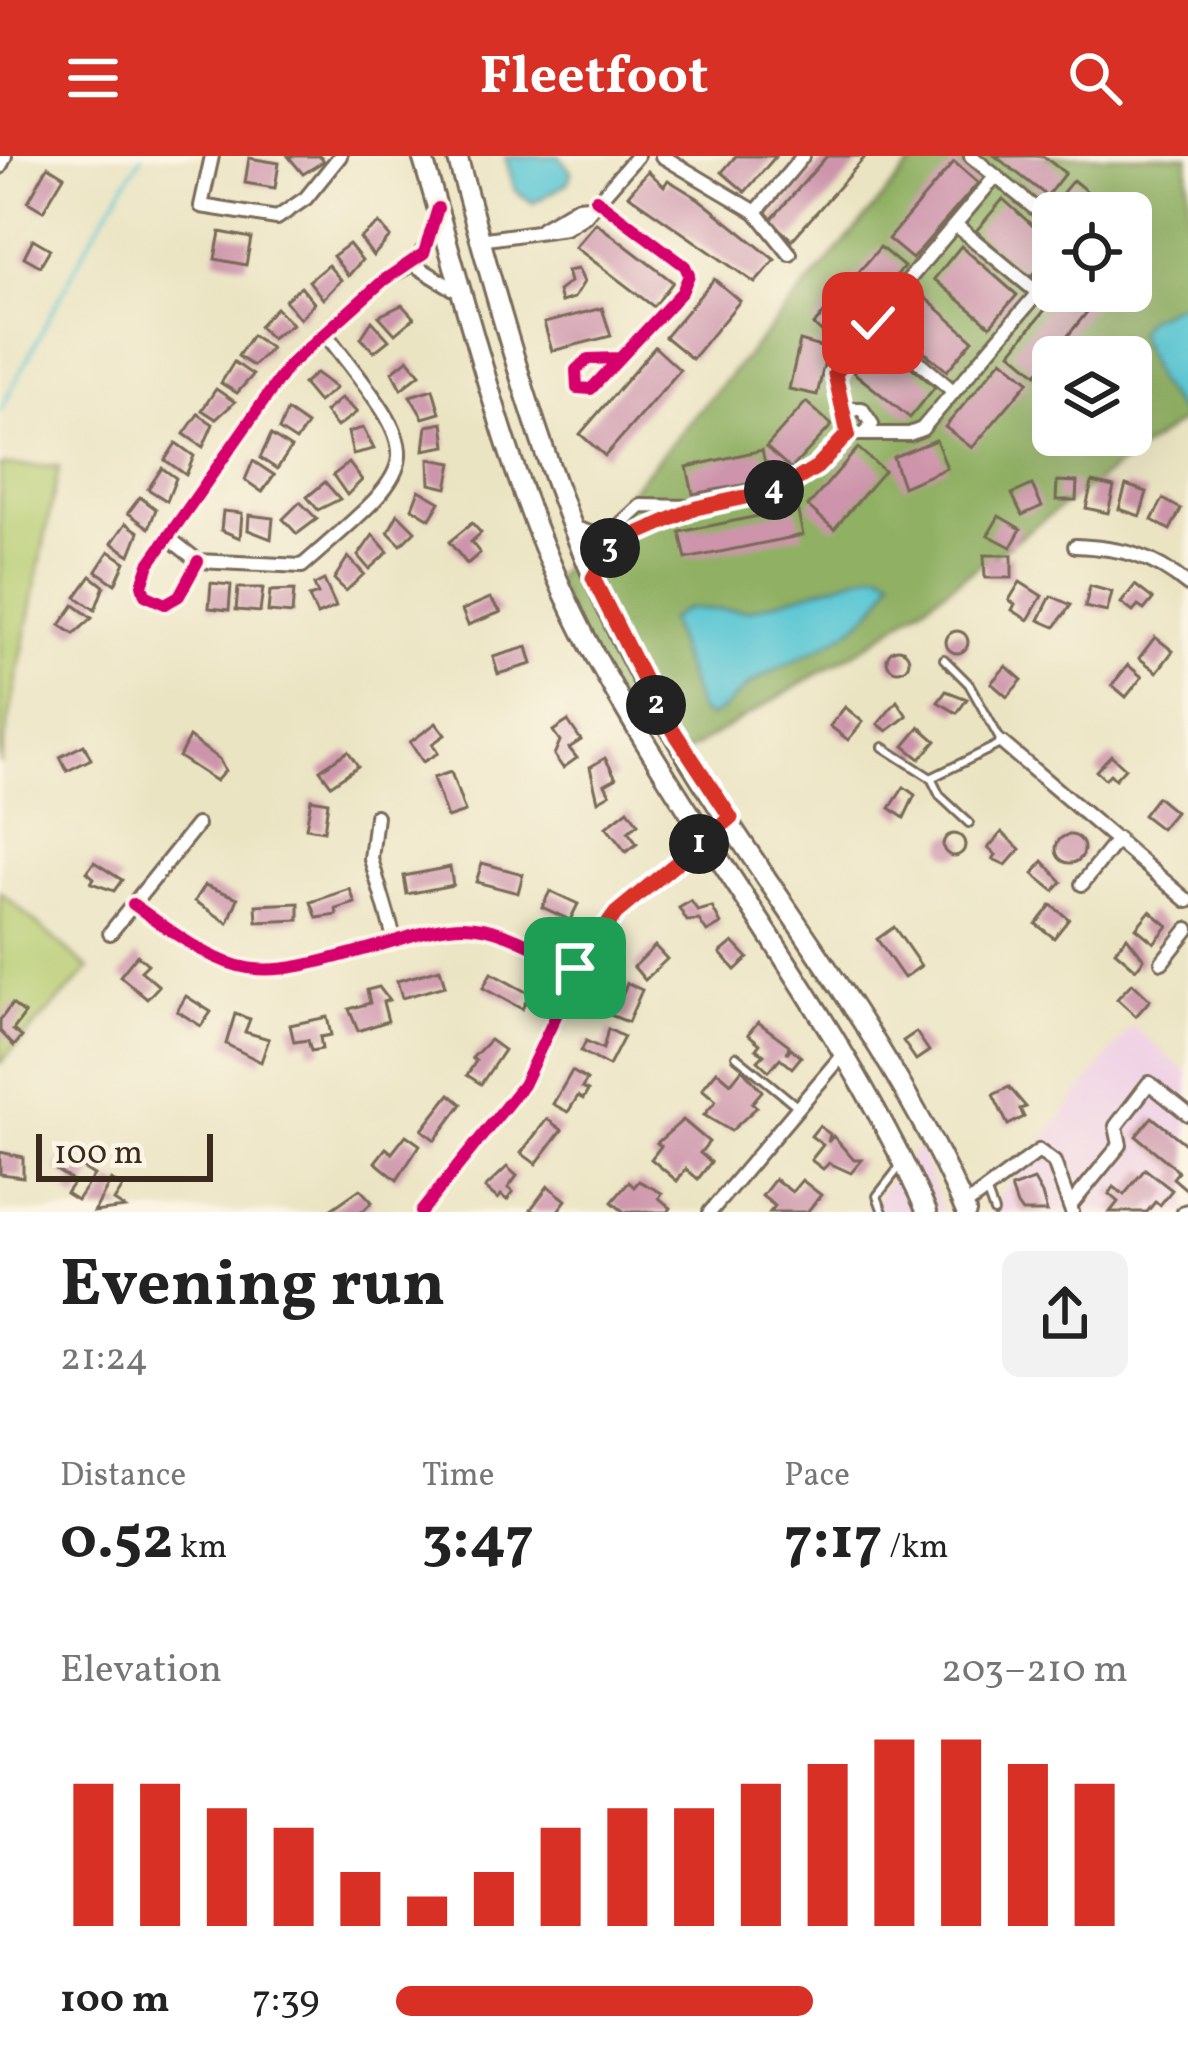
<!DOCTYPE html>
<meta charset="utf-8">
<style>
body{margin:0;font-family:Vollkorn,serif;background:#f2f2f2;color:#222;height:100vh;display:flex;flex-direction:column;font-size:45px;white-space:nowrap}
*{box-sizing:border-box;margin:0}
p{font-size:39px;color:#767676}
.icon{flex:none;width:66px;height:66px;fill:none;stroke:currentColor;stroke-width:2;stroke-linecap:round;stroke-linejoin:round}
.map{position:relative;height:1056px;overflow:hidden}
.sheet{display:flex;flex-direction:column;background:#fff;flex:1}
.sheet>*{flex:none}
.tools{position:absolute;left:1032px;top:36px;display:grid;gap:24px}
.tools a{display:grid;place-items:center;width:120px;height:120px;border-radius:18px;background:#fff;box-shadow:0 12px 48px #0002;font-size:60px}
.scale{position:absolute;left:36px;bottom:30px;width:177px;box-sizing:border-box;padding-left:12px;border:6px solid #3b2a1e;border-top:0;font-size:33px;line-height:42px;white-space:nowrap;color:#3b2a1e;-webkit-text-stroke:9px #fcf5e5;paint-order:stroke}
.pin{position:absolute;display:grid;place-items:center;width:102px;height:102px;color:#fff;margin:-51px;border-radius:24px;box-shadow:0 6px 18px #0006}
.km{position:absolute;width:60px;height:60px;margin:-30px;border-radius:50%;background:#222;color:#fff;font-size:33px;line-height:60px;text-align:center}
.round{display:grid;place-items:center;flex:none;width:126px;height:126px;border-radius:18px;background:#f2f2f2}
.headline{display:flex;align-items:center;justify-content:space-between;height:204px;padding:0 60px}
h1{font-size:66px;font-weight:700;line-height:90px}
.figures{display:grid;grid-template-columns:repeat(3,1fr);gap:18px;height:204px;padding:12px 60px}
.figures div{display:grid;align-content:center}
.figures b{font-size:60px;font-weight:700}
.figures small{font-size:33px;font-weight:400}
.figures p{font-size:33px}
.chart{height:336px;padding:24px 60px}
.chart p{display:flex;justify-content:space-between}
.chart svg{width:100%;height:216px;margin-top:12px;stroke:#d93025;stroke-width:6}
ul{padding:0 60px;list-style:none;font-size:39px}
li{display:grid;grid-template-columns:192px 144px 1fr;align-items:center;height:90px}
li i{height:30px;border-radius:15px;background:#d93025}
header{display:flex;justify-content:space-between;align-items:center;height:156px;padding:0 60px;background:#d93025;color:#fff;font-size:54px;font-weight:700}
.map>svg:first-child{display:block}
.built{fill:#efd0e6}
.green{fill:#b6cc71;stroke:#787b48;stroke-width:3}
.forest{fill:#90b063;stroke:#666d40;stroke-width:3;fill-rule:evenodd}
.water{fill:#5bc7d4;stroke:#4b7879;stroke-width:3}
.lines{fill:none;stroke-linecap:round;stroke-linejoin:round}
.stream{stroke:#5bc7d4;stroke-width:3}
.building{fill:#cd94ab}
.service-casing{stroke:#796b58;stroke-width:12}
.minor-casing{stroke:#796b58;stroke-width:18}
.primary-casing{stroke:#796b58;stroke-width:24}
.service{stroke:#fff;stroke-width:6}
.minor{stroke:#fff;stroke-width:12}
.primary{stroke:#fff;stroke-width:18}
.cycleway-casing{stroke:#fcf5e5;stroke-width:20}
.cycleway{stroke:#d6006c;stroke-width:12}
.route-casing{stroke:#fff;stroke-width:24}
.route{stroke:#d93025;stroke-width:15}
</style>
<header><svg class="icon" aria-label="menu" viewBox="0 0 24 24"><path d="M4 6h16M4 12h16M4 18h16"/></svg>Fleetfoot<svg class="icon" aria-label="search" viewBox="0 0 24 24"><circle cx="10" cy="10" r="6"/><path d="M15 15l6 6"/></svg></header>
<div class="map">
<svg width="1188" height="1056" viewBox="0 0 1188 1056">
<rect width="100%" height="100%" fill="#fcf5e5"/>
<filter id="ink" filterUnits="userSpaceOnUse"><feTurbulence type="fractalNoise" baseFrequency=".00833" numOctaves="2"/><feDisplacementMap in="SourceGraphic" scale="24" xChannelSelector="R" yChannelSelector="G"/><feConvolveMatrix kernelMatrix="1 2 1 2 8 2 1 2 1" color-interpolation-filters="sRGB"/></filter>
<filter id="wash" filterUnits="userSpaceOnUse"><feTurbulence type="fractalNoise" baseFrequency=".004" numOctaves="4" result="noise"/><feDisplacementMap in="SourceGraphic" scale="48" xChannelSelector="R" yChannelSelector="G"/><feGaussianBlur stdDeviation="2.7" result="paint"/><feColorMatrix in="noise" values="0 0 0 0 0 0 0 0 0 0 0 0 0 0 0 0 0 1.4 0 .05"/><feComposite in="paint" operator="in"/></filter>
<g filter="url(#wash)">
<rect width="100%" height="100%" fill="#ebe4c3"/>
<!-- built -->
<g class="built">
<path d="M1132,870L1188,917V1056H987Z"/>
<path d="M920,990L942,1056H865Z"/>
</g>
<!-- green -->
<g class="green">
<path d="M0,309L59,311L0,609Z"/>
<path d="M0,736L89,813L0,907Z"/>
</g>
<!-- forest -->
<path class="forest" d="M919,0H1188V260L872,486L674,603L598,524L554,423ZM1053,57H1131V135H1053ZM1053,201H1131V279H1053Z"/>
<!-- water -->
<g class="water">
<path d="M505,0H560L571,16L568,27L533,47L515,34Z"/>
<path d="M1188,144V268L1157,226L1137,176L1147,162Z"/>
<path d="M879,415L893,421C867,483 804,494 752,527C737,537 724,556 708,561L699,554L669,464L685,453L749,454Z"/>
</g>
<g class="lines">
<!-- stream -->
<path class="stream" d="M0,255L93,78L142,0"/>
</g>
<g id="blocks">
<!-- building -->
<g class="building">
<path d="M288,0H319L324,5L303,18Z"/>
<path d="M736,0H776L745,36L722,16Z"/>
<path d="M827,0H866L792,84L770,65Z"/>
<path d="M995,0H1043L1065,17L1047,40Z"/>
<path d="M249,2L279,7L275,32L245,27Z"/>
<path d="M954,6L978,27L912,103L888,83Z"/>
<path d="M48,10L64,20L43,55L28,46Z"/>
<path d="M648,15L664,30L668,24L699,43L775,104L755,127L628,39Z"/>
<path d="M1073,24L1085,34L1116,57H1068L1055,46Z"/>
<path d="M1003,43L1053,88V96L1030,122L976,75Z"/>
<path d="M379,67L390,81L373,100L360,82Z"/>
<path d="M596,67L673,126L654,151L575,91Z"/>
<path d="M220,76L251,82L246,109L215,103Z"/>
<path d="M33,83L50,93L40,110L24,101Z"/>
<path d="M349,88L362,104L348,120L333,100Z"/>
<path d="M961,90L1017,139L990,170L934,123Z"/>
<path d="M880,91L904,111L835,188L814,169Z"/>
<path d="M328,109L341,124L323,143L309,125Z"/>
<path d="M578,113L584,126L574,142L561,146L558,135L570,126L567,115Z"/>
<path d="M714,123L740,145L692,203L665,181Z"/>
<path d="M301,131L314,147L300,163L285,144Z"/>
<path d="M1060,135H1104L1037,218L1011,196Z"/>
<path d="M921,138L973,184L947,215L893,170Z"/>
<path d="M402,149L414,162L395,178L379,160Z"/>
<path d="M276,152L292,168L271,182L259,170Z"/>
<path d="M602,152L611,180L552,195L544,167Z"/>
<path d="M372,165L389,184L374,196L361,182Z"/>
<path d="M252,179L271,192L253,210L238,200Z"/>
<path d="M880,184L935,231L910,262L853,216Z"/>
<path d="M800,185L828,193L817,239L789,233Z"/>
<path d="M655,191L680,214L605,300L580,278Z"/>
<path d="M408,203L420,218L401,233L392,216Z"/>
<path d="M1002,203L1029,225L972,292L945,271Z"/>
<path d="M234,206L253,219L237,237L221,227Z"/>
<path d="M316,217L336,232L318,246L303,228Z"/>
<path d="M216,233L235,246L216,263L202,254Z"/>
<path d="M433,233L440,257L423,262L410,240Z"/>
<path d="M341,242L357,256L337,271L325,256Z"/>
<path d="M806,246L832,269L791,313L766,291Z"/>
<path d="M287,255L307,269L296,285L279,274Z"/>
<path d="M198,258L213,268L203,291L184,278Z"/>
<path d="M443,267L446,290L424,294L427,270Z"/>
<path d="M363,272L374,293L353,298L348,276Z"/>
<path d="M271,279L291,292L277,313L260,302Z"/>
<path d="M936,284L947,312L903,331L893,301Z"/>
<path d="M176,287L194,300L186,319L165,304Z"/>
<path d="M858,292L884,315L834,373L808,350Z"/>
<path d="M762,294L769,324L693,338L687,311Z"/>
<path d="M429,303L452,307L447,332L430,328Z"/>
<path d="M253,305L274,319L262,336L245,324Z"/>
<path d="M349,307L362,324L347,339L333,319Z"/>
<path d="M162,312L176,322L167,345L148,333Z"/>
<path d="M1057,325L1077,326L1076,344H1056Z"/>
<path d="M325,326L340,343L318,354L307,341Z"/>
<path d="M1092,326L1114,331L1108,357L1086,352Z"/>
<path d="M1032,329L1042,350L1022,359L1012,338Z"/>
<path d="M1126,329L1147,336L1140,360L1119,353Z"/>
<path d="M419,334L440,346L430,363L412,352Z"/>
<path d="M140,341L156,353L149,372L128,357Z"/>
<path d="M1163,343L1181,353L1170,374L1152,364Z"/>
<path d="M300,346L317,363L297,378L283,363Z"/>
<path d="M797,352L803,379L686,403L680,376Z"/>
<path d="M223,355L242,357L240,382L221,374Z"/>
<path d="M398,358L415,375L401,389L388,376Z"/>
<path d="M249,359L273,362L271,383L248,374Z"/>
<path d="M999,360L1021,373L1011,391L988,379Z"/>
<path d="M126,367L139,376L130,399L112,387Z"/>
<path d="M472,367L481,377L471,386L480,397L467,408L449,386Z"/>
<path d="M373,379L388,396L369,413L358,400Z"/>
<path d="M109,395L125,406L115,428L96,415Z"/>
<path d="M984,399H1012V422H985Z"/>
<path d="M348,401L364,418L346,435L334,423Z"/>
<path d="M91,420L104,430L95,454L76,441Z"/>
<path d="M324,424L336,451L317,459L309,441L318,438L314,429Z"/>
<path d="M1020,426L1042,440L1028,464L1012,454L1015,448L1009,444Z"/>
<path d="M211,427L231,429L229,454L209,452Z"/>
<path d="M1135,429L1153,443L1144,454L1138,450L1133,456L1121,447Z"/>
<path d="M1090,430L1112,436L1107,456L1085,451Z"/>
<path d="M238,432H263L260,456L236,454Z"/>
<path d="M294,434L292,458L268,456L270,435Z"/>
<path d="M1051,440L1071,449L1055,471L1039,464Z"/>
<path d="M490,442L501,456L468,469L462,454Z"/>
<path d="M74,449L92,462L74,478L60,469Z"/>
<circle cx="957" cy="486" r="11"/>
<path d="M1155,481L1173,495L1157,516L1139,502Z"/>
<path d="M527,491L532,508L498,518L493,501Z"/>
<circle cx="898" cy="504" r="11"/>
<path d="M1128,509L1142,521L1126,541L1112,529Z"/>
<path d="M1006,510L1022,524L1007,541L991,527Z"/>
<path d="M946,535L967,543L957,557L938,546Z"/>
<path d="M897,545L907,560L887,575L878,568Z"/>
<path d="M845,551L863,566L848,584L830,570Z"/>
<path d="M568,565L581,584L569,592L577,602L563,612L554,599L560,585L553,575Z"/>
<path d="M436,567L445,579L432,588L438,597L423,606L410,586Z"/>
<path d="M920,571L936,585L920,603L904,590Z"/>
<path d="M189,581L219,603L225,615L216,625L179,601Z"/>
<path d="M84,589L91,603L67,615L60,601Z"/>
<path d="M348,595L358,610L331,629L320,614Z"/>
<path d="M1111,599L1125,612L1115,623L1110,618L1105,623L1096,615Z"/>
<path d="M605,602L616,622L605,628L610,638L598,645L590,611Z"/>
<path d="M451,616L465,656L447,662L433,622Z"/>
<path d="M904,631L915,639L904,662L890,652Z"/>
<path d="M1157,641L1175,656L1161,673L1143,659Z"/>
<path d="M311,643L328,646L324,675L306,672Z"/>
<path d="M628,654L638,668L628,676L637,688L626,696L606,671Z"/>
<path d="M1002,676L1020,693L1006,709L993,703L996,699L988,692Z"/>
<circle cx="954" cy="689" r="11"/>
<circle cx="1070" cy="693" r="14"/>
<path d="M1043,705L1062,726L1054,735L1033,718Z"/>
<path d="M94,706L122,724L114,735L91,727L94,722L87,716Z"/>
<path d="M482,707L523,718L518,737L476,726Z"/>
<path d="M450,711L453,729L407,738L404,720Z"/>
<path d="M205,729L238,742L228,767L195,745Z"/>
<path d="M350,733L355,747L336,753L337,759L317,762L311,746Z"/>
<path d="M550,735L578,748L570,764L542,751Z"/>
<path d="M691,745L698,755L712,751L721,768L707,776L699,764L687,765L679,752Z"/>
<path d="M299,747V764L257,766L256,749Z"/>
<path d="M1051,749L1069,763L1054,782L1036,768Z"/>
<path d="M1150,755L1168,770L1154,787L1136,772Z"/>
<path d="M894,771L921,810L904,822L877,783Z"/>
<path d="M1127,781L1144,803L1136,813L1115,795Z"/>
<path d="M733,786L748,802L735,814L720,797Z"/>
<path d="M655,790L667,803L645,824L634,811Z"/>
<path d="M137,799L148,808L141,815L159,830L147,843L120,820Z"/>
<path d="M440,813L445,830L402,842L397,825Z"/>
<path d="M491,817L530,838L522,853L483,832Z"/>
<path d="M627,827L642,834L628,866L600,855L606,842L619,847Z"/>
<path d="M1132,827L1150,844L1136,860L1117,843Z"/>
<path d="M379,831L389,844L383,846L388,865L358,875L349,853L370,847L367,834Z"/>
<path d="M186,840L211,856L201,870L177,855Z"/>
<path d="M12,848L25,858L13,874L22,881L14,890L0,875V864Z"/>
<path d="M235,858L250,863L245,876L269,883L261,906L226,888Z"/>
<path d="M327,861L331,879L320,881L322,893L311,895L308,884L294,886L290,869Z"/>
<path d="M758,866L789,889L787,897L791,892L801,901L792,912L780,902L769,915L758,905L764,899L756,893L760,888L748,878Z"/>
<path d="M608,873L624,881L609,910L581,895L586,885L603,893Z"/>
<path d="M916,876L929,895L916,904L903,885Z"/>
<path d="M490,884L504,894L481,928L467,919L476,905L472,902Z"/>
<path d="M742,913L762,935L752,947L757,951L731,975L704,959L716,945L702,933L717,915L731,927Z"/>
<path d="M572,915L587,924L582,932L588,935L583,943L578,940L568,956L553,948Z"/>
<path d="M1009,931L1026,951L1020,953L1024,961L1008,969L993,939Z"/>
<path d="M450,938L462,948L435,984L422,974Z"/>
<path d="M1152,961L1188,990V1035L1173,1022L1178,1016L1173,1010L1136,980Z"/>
<path d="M547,963L562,974L536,1008L521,997Z"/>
<path d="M683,964L709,986L700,997L711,1006L698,1023L686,1013L677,1025L651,1003L661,990L657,987Z"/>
<path d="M819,970L830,978L828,986L833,980L854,1004H862L851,1017L829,1007L823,1013L811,1004L823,989L811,980Z"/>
<path d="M406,979L420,989L397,1024L375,1006L386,992L392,997Z"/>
<path d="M0,996L23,1001V1021L0,1018Z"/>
<path d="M64,1001L94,1019L77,1044L66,1037L74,1026L56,1014Z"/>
<path d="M507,1011L517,1020L508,1032L513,1036L507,1044L501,1039L498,1043L485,1032Z"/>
<path d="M1145,1013L1172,1034L1160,1049L1155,1046L1147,1056H1110L1118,1046L1109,1038L1114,1031L1124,1039Z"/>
<path d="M775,1023L792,1036L802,1024L821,1039L807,1056H770L775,1050L762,1040Z"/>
<path d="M111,1024L123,1031L114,1045L125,1052L94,1056Z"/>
<path d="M1034,1024L1042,1038L1047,1056H1022L1017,1049L1011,1032Z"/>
<path d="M639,1025L662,1037L659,1042L671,1052L668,1056H624L612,1046L629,1026L634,1031Z"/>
<path d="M548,1030L566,1044L557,1056H535L531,1053Z"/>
<path d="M360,1033L372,1046L362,1056H327Z"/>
</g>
</g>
</g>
<g filter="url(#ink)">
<use href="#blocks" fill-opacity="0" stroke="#796b58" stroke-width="3"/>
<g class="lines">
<!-- service casing -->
<g class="service-casing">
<g id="service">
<path d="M883,591L931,622L1002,587L969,528L944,503"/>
<path d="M931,622L940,640L969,667"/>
<path d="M736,900L798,951"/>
<path d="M987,1037L994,1056"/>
<path d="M883,1056L877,1040L902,1008"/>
</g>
</g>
<!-- minor casing -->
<g class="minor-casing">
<g id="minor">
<path d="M212,0L201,50L277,62L306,42L340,0"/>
<path d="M662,0L756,56L790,98"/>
<path d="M971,0L1053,67"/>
<path d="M0,11L5,0"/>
<path d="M596,43L685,110L689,119L682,136L591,233L577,232L576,214L588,203L620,202"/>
<path d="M756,56L803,0"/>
<path d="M957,70L1038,137"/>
<path d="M542,72L578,51L589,50"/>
<path d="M480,84L565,72L585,60L637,0"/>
<path d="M413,108L457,135"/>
<path d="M873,167L953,235"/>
<path d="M843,262L848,253H862L872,268L865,277"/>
<path d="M848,278L835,218L841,204L995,21"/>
<path d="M848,278H909L922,273L1053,119"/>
<path d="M575,372L606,382L641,350L688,351"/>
<path d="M170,383L198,405L302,410C427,301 428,308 324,176"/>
<path d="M1075,390C1121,392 1152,399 1188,429"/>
<path d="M198,405L179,440L165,448L145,439L142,429L149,408L289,209L384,124L413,108L431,83L437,56"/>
<path d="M593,421L612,389L627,381L696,351L781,333L817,311L848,278"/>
<path d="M1002,587L1188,745"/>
<path d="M376,660L371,703L395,785"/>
<path d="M1082,728L1118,683"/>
<path d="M133,748C243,828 251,826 381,789C407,782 435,770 463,770C502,770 540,795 575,812"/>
<path d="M110,777L197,669"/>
<path d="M1162,806L1188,773"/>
<path d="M1070,1050L1120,989L1116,970L1149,927L1188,958"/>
<path d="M963,1051L1039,995L1054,1006L1072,1056"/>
<path d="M421,1056L523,929L592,784L616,757L730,662"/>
<path d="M710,1056L845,896"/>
<path d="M1184,1056L1188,1055"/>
</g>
</g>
<!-- primary casing -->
<g class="primary-casing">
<g id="primary">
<path d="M422,0C472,164 509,339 591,492C695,686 836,854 927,1056"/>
<path d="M457,0C509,188 558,374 654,545C752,720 886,870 966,1056"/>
</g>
</g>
<!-- service -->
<use href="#service" class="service"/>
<!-- minor -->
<use href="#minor" class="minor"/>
<!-- primary -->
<use href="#primary" class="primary"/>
<!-- cycleway casing -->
<g class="cycleway-casing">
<g id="cycleway">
<path d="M596,43L685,110L689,119L682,136L591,233L577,232L576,214L588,203L620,202"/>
<path d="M198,405L179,440L165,448L145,439L142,429L149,408L289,209L384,124L424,97L438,52"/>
<path d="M133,748C243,828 251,826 381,789C407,782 435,770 463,770C502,770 540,795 575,812"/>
<path d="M421,1056L523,929L592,784L616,757L731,662"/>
</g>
</g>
<!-- cycleway -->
<use href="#cycleway" class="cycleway"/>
</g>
</g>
<g class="lines" filter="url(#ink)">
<!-- route casing -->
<g class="route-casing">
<path id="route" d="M575,812L616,757L731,662L656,548L593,422L612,389L696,352L781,333L817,311L848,278L835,218L873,167"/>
</g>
<!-- route -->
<use href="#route" class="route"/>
</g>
</svg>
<div class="tools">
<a><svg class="icon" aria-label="locate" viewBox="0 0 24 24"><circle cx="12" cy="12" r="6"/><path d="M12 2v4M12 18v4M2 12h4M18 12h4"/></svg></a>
<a><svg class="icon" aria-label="layers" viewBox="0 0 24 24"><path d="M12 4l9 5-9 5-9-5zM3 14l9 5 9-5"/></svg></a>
</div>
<div class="scale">100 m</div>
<div class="pin" style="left:575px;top:812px;background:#1e9e55"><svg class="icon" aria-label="arrive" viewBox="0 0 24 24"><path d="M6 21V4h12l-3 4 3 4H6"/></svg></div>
<div class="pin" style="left:873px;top:167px;background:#d93025"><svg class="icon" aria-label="check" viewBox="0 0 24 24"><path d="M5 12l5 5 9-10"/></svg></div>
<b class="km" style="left:699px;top:688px">1</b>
<b class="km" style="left:656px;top:549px">2</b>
<b class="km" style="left:610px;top:392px">3</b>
<b class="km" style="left:774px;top:334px">4</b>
</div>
<section class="sheet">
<div class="headline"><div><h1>Evening run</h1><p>21:24</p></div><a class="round"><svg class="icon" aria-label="share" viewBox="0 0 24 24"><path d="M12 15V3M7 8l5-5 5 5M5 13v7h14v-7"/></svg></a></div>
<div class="figures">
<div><p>Distance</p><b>0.52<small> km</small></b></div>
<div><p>Time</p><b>3:47</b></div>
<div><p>Pace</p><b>7:17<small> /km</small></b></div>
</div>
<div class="chart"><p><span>Elevation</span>203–210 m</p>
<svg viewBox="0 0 160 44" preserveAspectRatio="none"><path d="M5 44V15M15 44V15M25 44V20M35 44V24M45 44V33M55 44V38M65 44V33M75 44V24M85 44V20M95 44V20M105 44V15M115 44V11M125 44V6M135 44V6M145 44V11M155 44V15"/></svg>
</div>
<ul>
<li><b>100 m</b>7:39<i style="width:57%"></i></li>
</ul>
</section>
